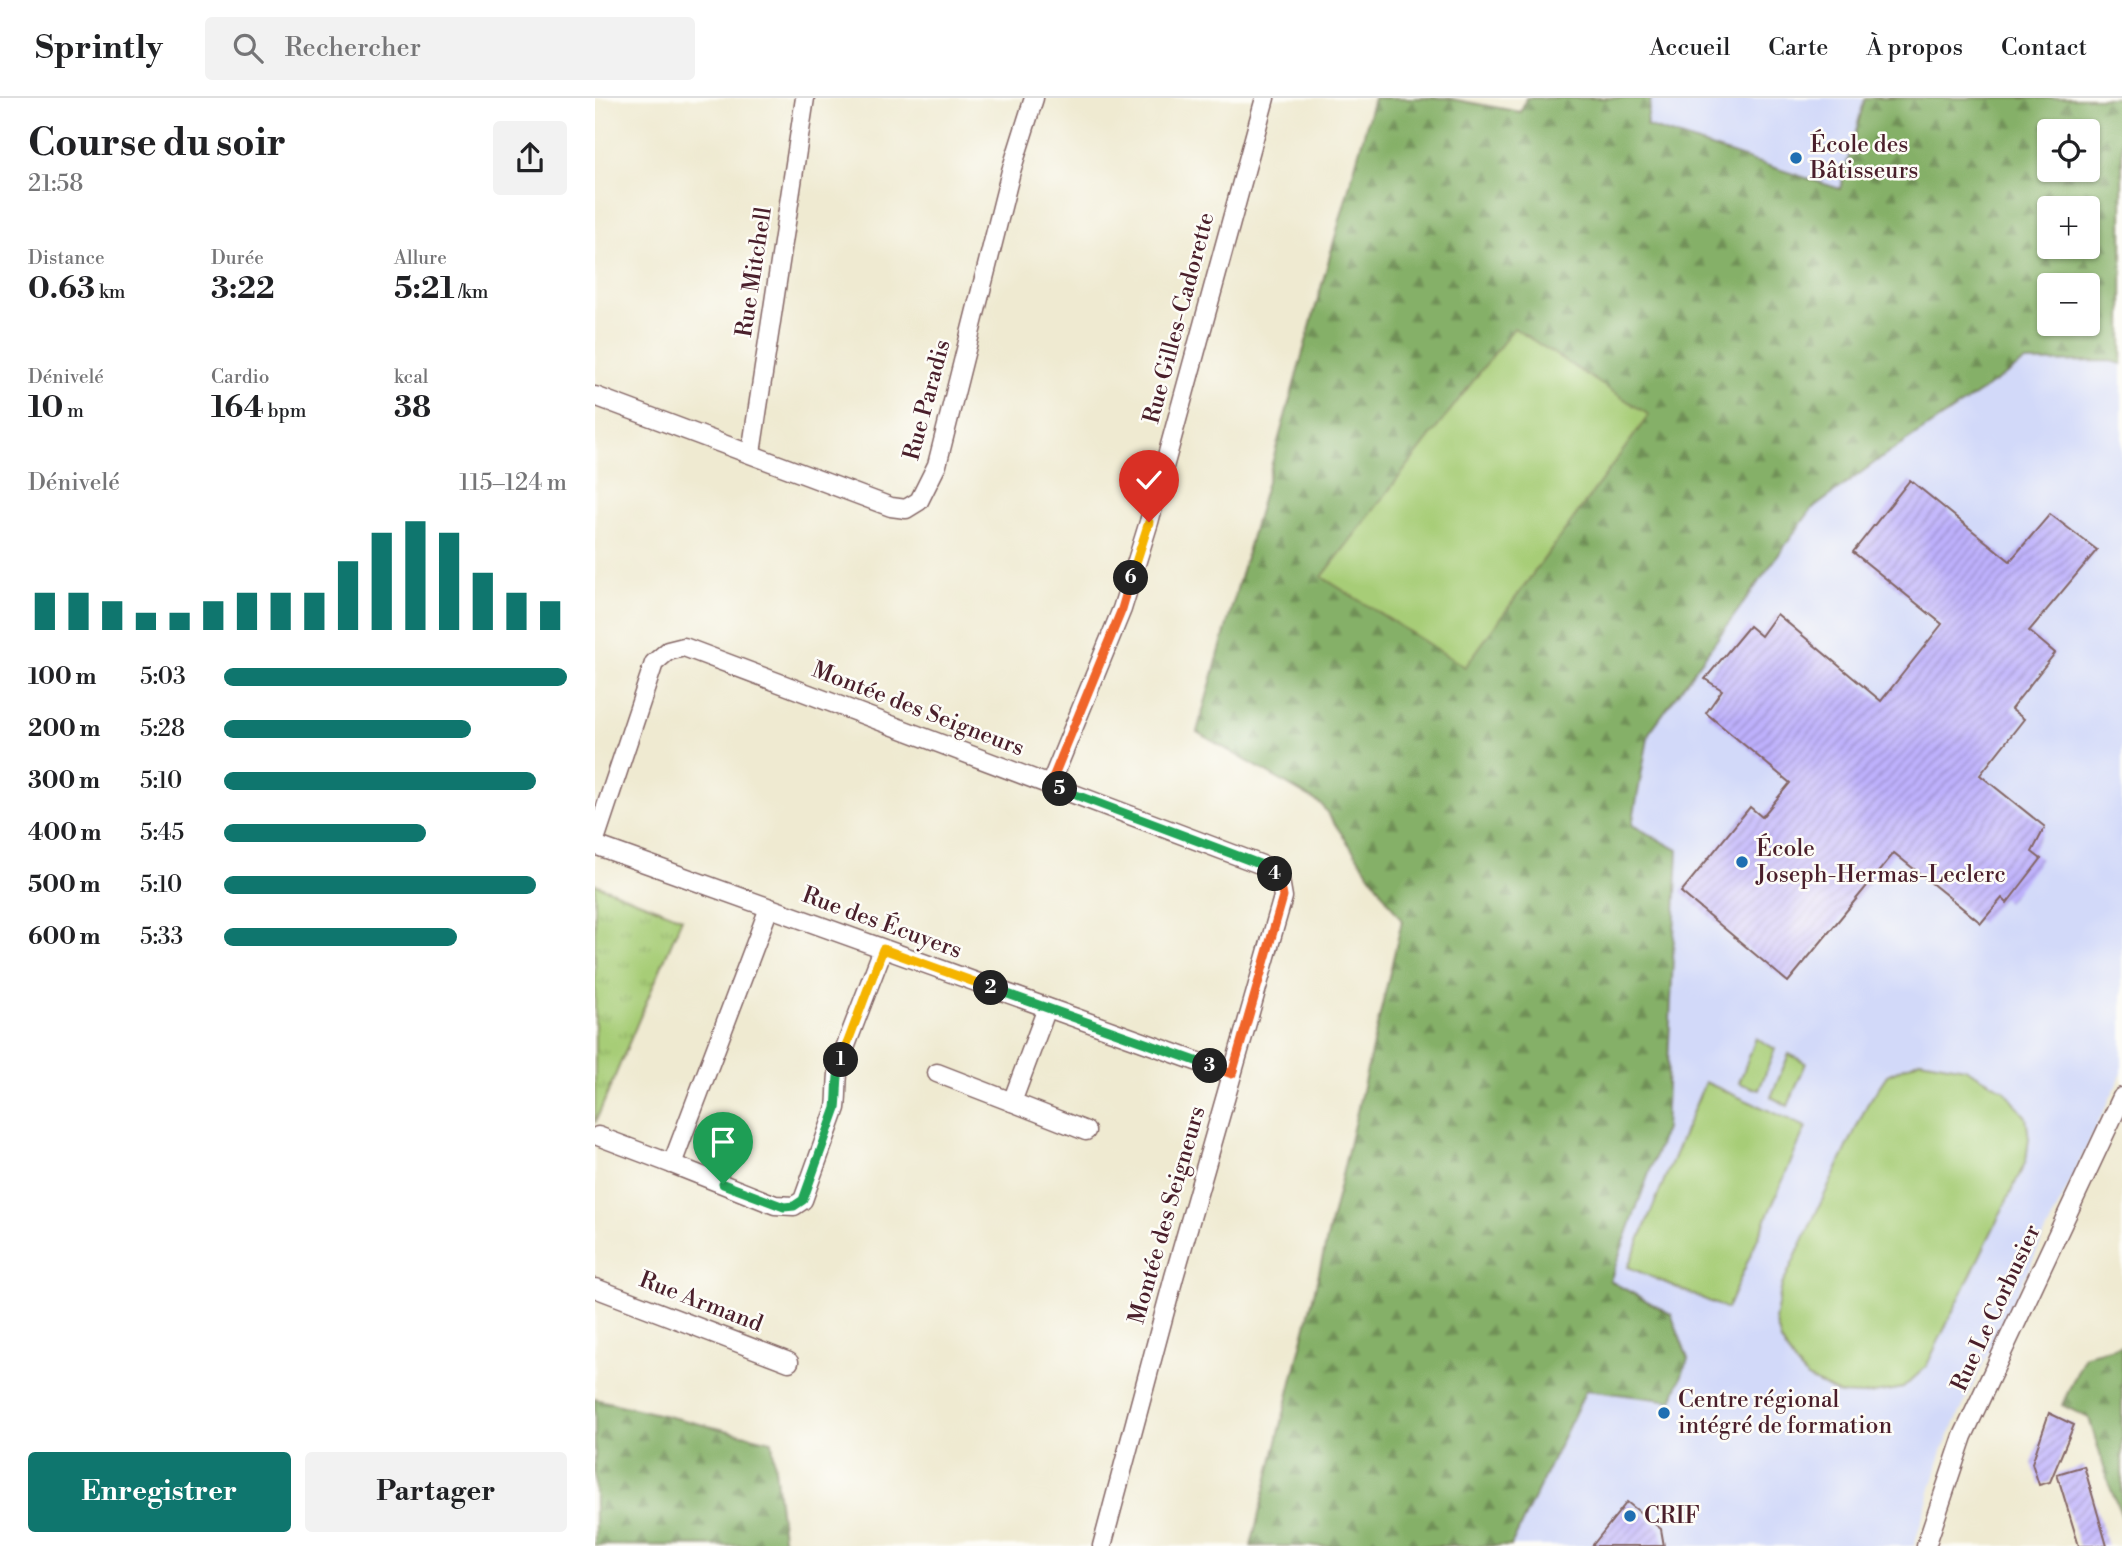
<!DOCTYPE html>
<html lang="fr">
<meta charset="utf-8">
<style>
body{margin:0;font-family:"Libre Bodoni",serif;background:#f2f2f2;color:#202124;height:100vh;display:flex;flex-direction:column;font-size:26px;white-space:nowrap}
*{box-sizing:border-box;margin:0}
p{font-size:23px;color:#757577}
.icon{flex:none;width:38px;height:38px;fill:none;stroke:currentColor;stroke-width:2;stroke-linecap:round;stroke-linejoin:round}
.map{position:relative;flex:1;overflow:hidden}
.panel{display:flex;flex-direction:column;background:#fff;width:595px}
.panel>*{flex:none}
.fabs{position:absolute;left:1442px;top:21px;display:grid;gap:14px}
.fabs a{display:grid;place-items:center;width:63px;height:63px;border-radius:7px;background:#fff;box-shadow:0 2px 5px #0004;font-size:35px}
.pin{position:absolute;display:grid;place-items:center;width:60px;height:60px;color:#fff;margin:-72px -30px;border-radius:50% 50% 50% 0;rotate:-45deg;box-shadow:0 0 7px #0007}
.pin .icon{rotate:45deg}
.km{position:absolute;width:35px;height:35px;margin:-18px;border-radius:50%;background:#222;color:#fff;font-size:19px;line-height:35px;text-align:center}
.round{display:grid;place-items:center;flex:none;width:74px;height:74px;border-radius:7px;background:#f2f2f2}
.summary{display:flex;align-items:center;justify-content:space-between;height:119px;padding:0 28px}
h1{font-size:38px;font-weight:700;line-height:52px}
.stats{display:grid;grid-template-columns:repeat(3,1fr);gap:10px;height:119px;padding:7px 28px}
.stats div{display:grid;align-content:center}
.stats b{font-size:30px;font-weight:700}
.stats small{font-size:19px;font-weight:400}
.stats p{font-size:19px}
.chart{height:196px;padding:14px 28px}
.chart p{display:flex;justify-content:space-between}
.chart svg{width:100%;height:126px;margin-top:7px;stroke:#0f766e;stroke-width:6}
.primary-button{display:flex;gap:14px;margin-top:auto;padding:14px 28px}
.primary-button a{flex:1;height:80px;border-radius:7px;background:#0f766e;color:#fff;font-size:28px;font-weight:700;line-height:80px;text-align:center}
.primary-button a+a{background:#f2f2f2;color:#202124}
ul{padding:0 28px;list-style:none;font-size:23px}
li{display:grid;grid-template-columns:112px 84px 1fr;align-items:center;height:52px}
li i{height:18px;border-radius:9px;background:#0f766e}
header{display:flex;align-items:center;gap:42px;box-sizing:border-box;height:98px;padding:0 35px;background:#fff;border-bottom:2px solid #e0e0e0}
header strong{font-size:33px}
nav{display:flex;gap:38px;margin-inline-start:auto;font-size:24px}
.search{width:490px;height:63px;background:#f2f2f2;display:flex;align-items:center;gap:18px;box-sizing:border-box;padding:0 24px;border-radius:7px;color:#757577;font-size:26px}
main{display:flex;flex:1;min-height:0}
.map>svg:first-child{display:block}
.built{fill:#d2d9f9;fill-rule:evenodd}
.grass{fill:url(#grass-tufts);stroke:#787651;stroke-width:2}
.forest{fill:url(#forest-firs);stroke:#68684a;stroke-width:2;fill-rule:evenodd}
.pitch{fill:#a7cd77;stroke:#787651;stroke-width:2}
.building{fill:url(#building-hatch)}
.lines{fill:none;stroke-linecap:round;stroke-linejoin:round}
.minor-casing{stroke:#846665;stroke-width:21}
.minor{stroke:#fff;stroke-width:18}
.split-1-casing{stroke:#fff;stroke-width:14}
.split-2-casing{stroke:#fff;stroke-width:14}
.split-3-casing{stroke:#fff;stroke-width:14}
.split-4-casing{stroke:#fff;stroke-width:14}
.split-5-casing{stroke:#fff;stroke-width:14}
.split-6-casing{stroke:#fff;stroke-width:14}
.split-7-casing{stroke:#fff;stroke-width:14}
.split-1{stroke:#22a559;stroke-width:9}
.split-2{stroke:#f5b400;stroke-width:9}
.split-3{stroke:#22a559;stroke-width:9}
.split-4{stroke:#f0652b;stroke-width:9}
.split-5{stroke:#22a559;stroke-width:9}
.split-6{stroke:#f0652b;stroke-width:9}
.split-7{stroke:#f5b400;stroke-width:9}
.poi-dot{fill:#1f6fb2;stroke:#fdfcf7;stroke-width:2.5}
.labels{text-anchor:middle;dominant-baseline:central;stroke-width:5;stroke-linejoin:round;paint-order:stroke}
.poi-label{font-size:23px;fill:#4a1f2b;stroke:#fdfcf7;text-anchor:start}
.street-label{font-size:23px;fill:#4a1f2b;stroke:#fdfcf7}
</style>
<header>
<strong>Sprintly</strong>
<div class="search"><svg class="icon" aria-label="search" viewBox="0 0 24 24"><circle cx="10" cy="10" r="6"/><path d="M15 15l6 6"/></svg>Rechercher</div>
<nav><a>Accueil</a><a>Carte</a><a>À propos</a><a>Contact</a></nav>
</header>
<main>
<section class="panel">
<div class="summary"><div><h1>Course du soir</h1><p>21:58</p></div><a class="round"><svg class="icon" aria-label="share" viewBox="0 0 24 24"><path d="M12 15V3M7 8l5-5 5 5M5 13v7h14v-7"/></svg></a></div>
<div class="stats">
<div><p>Distance</p><b>0.63<small> km</small></b></div>
<div><p>Durée</p><b>3:22</b></div>
<div><p>Allure</p><b>5:21<small> /km</small></b></div>
</div>
<div class="stats">
<div><p>Dénivelé</p><b>10<small> m</small></b></div>
<div><p>Cardio</p><b>164<small> bpm</small></b></div>
<div><p>kcal</p><b>38</b></div>
</div>
<div class="chart"><p><span>Dénivelé</span>115–124 m</p>
<svg viewBox="0 0 160 44" preserveAspectRatio="none"><path d="M5 44V31M15 44V31M25 44V34M35 44V38M45 44V38M55 44V34M65 44V31M75 44V31M85 44V31M95 44V20M105 44V10M115 44V6M125 44V10M135 44V24M145 44V31M155 44V34"/></svg>
</div>
<ul>
<li><b>100 m</b>5:03<i style="width:100%"></i></li>
<li><b>200 m</b>5:28<i style="width:72%"></i></li>
<li><b>300 m</b>5:10<i style="width:91%"></i></li>
<li><b>400 m</b>5:45<i style="width:59%"></i></li>
<li><b>500 m</b>5:10<i style="width:91%"></i></li>
<li><b>600 m</b>5:33<i style="width:68%"></i></li>
</ul>
<div class="primary-button"><a>Enregistrer</a><a>Partager</a></div>
</section>
<div class="map">
<svg width="1527" height="1448" viewBox="0 0 1527 1448">
<defs>
<pattern id="grass-tufts" width="24" height="20" patternUnits="userSpaceOnUse" patternTransform="scale(1.75)"><rect width="24" height="20" fill="#a7cd77"/><path d="M3 7l-1-3M5 7V3M7 7l1-3M15 17l-1-3M17 17v-4M19 17l1-3" fill="none" stroke="#91b067"/></pattern>
<pattern id="forest-firs" width="22" height="20" patternUnits="userSpaceOnUse" patternTransform="scale(1.75)"><rect width="22" height="20" fill="#85b068"/><path d="M5 1l3.5 6h-7zM16 11l3.5 6h-7z" fill="#6f8f56"/></pattern>
<pattern id="building-hatch" width="6" height="6" patternUnits="userSpaceOnUse" patternTransform="scale(1.75)"><rect width="6" height="6" fill="#beb1fd"/><path d="M-1 1l2-2M0 6l6-6M5 7l2-2" fill="none" stroke="#9c8fcd"/></pattern>
</defs>
<rect width="100%" height="100%" fill="#fdfcf7"/>
<filter id="ink" filterUnits="userSpaceOnUse"><feTurbulence type="fractalNoise" baseFrequency=".0143" numOctaves="2"/><feDisplacementMap in="SourceGraphic" scale="14" xChannelSelector="R" yChannelSelector="G"/><feConvolveMatrix kernelMatrix="1 2 1 2 8 2 1 2 1" color-interpolation-filters="sRGB"/></filter>
<filter id="wash" filterUnits="userSpaceOnUse"><feTurbulence type="fractalNoise" baseFrequency=".00686" numOctaves="4" result="noise"/><feDisplacementMap in="SourceGraphic" scale="28" xChannelSelector="R" yChannelSelector="G"/><feGaussianBlur stdDeviation="1.57" result="paint"/><feColorMatrix in="noise" values="0 0 0 0 0 0 0 0 0 0 0 0 0 0 0 0 0 1.4 0 .05"/><feComposite in="paint" operator="in"/></filter>
<g filter="url(#wash)">
<rect width="100%" height="100%" fill="#efead1"/>
<!-- built -->
<path class="built" d="M779,0L927,18L1050,28L1056,0H1527V975L1348,1350L1319,1448H656L722,1183L807,823L726,706L602,634ZM1454,33H1493V72H1454ZM1454,110H1493V149H1454ZM1454,187H1493V226H1454Z"/>
<!-- grass -->
<path class="grass" d="M0,786L87,820L0,1025Z"/>
<!-- forest -->
<g class="forest">
<path d="M779,0H851L926,14L931,0H1056L1051,28L1245,91L1270,0H1527V266L1515,263L1430,264L1279,365L1216,412L1054,635L1037,727L1083,752L1070,1031L1015,1183L1076,1216L1093,1261L1077,1303L991,1292L916,1448H656L722,1183L807,823L726,706L602,634ZM1454,33H1493V72H1454ZM1454,110H1493V149H1454ZM1454,187H1493V226H1454Z"/>
<path d="M1527,1248V1419L1515,1389L1494,1320L1467,1307L1490,1257Z"/>
<path d="M0,1301L177,1343L189,1448L0,1447Z"/>
</g>
<!-- pitch -->
<g class="pitch">
<path d="M919,230L1054,317L870,569L727,479Z"/>
<path d="M1161,940L1180,951L1164,992L1144,985Z"/>
<path d="M1194,956L1211,965L1193,1008L1176,999Z"/>
<path d="M1325,962L1370,970L1409,992L1431,1019L1434,1040L1431,1063L1331,1269L1308,1290L1268,1297L1244,1296L1214,1281L1199,1265L1186,1243L1180,1221L1187,1187L1272,1007L1292,977Z"/>
<path d="M1110,984L1211,1029L1132,1211L1033,1169Z"/>
</g>
<g id="blocks">
<!-- building -->
<g class="building">
<path d="M1315,382L1415,463L1455,416L1502,452L1434,533L1460,555L1416,611L1429,621L1385,677L1450,729L1437,754L1446,761L1412,805L1407,800L1386,825L1299,755L1193,884L1086,794L1155,709L1167,719L1195,685L1111,615L1127,592L1110,581L1154,528L1166,538L1182,516L1286,603L1347,526L1258,454Z"/>
<path d="M1454,1315L1479,1327L1455,1384L1444,1387L1437,1365Z"/>
<path d="M1489,1368L1512,1448H1484L1462,1376Z"/>
<path d="M1032,1404L1066,1431L1069,1448H997Z"/>
</g>
</g>
</g>
<g filter="url(#ink)">
<use href="#blocks" fill-opacity="0" stroke="#846665" stroke-width="2"/>
<g class="lines">
<!-- minor casing -->
<g class="minor-casing">
<g id="minor">
<path d="M0,298L296,409L311,411L324,403L342,367L416,73L439,0"/>
<path d="M156,355L210,0"/>
<path d="M455,687L527,511L554,424L670,0"/>
<path d="M0,742L59,565L73,553L89,549L675,770L685,782L688,799L579,1179L507,1448"/>
<path d="M0,747L637,976"/>
<path d="M452,910L417,1004L491,1033"/>
<path d="M342,975L417,1004"/>
<path d="M3,1038L77,1066L174,810"/>
<path d="M77,1066L180,1107L199,1108L208,1102L241,1010C243,994 241,980 245,963L288,851"/>
<path d="M0,1190L194,1264"/>
<path d="M1331,1448L1368,1338L1527,999"/>
</g>
</g>
<!-- minor -->
<use href="#minor" class="minor"/>
</g>
</g>
<g class="lines" filter="url(#ink)">
<!-- split-1 casing -->
<g class="split-1-casing">
<path id="split-1" d="M128,1086L189,1109L199,1108L208,1102L241,1010C243,993 241,979 246,962"/>
</g>
<!-- split-2 casing -->
<g class="split-2-casing">
<path id="split-2" d="M246,962L288,851L396,890"/>
</g>
<!-- split-3 casing -->
<g class="split-3-casing">
<path id="split-3" d="M396,890L615,968"/>
</g>
<!-- split-4 casing -->
<g class="split-4-casing">
<path id="split-4" d="M615,968L637,976L688,799L685,782L680,776"/>
</g>
<!-- split-5 casing -->
<g class="split-5-casing">
<path id="split-5" d="M465,691L675,770L680,776"/>
</g>
<!-- split-6 casing -->
<g class="split-6-casing">
<path id="split-6" d="M465,691L455,687L527,511L536,480"/>
</g>
<!-- split-7 casing -->
<g class="split-7-casing">
<path id="split-7" d="M536,480L554,424"/>
</g>
<!-- split-1 -->
<use href="#split-1" class="split-1"/>
<!-- split-2 -->
<use href="#split-2" class="split-2"/>
<!-- split-3 -->
<use href="#split-3" class="split-3"/>
<!-- split-4 -->
<use href="#split-4" class="split-4"/>
<!-- split-5 -->
<use href="#split-5" class="split-5"/>
<!-- split-6 -->
<use href="#split-6" class="split-6"/>
<!-- split-7 -->
<use href="#split-7" class="split-7"/>
</g>
<!-- markers -->
<g class="poi-dot">
<circle cx="1201" cy="60" r="7"/>
<circle cx="1147" cy="764" r="7"/>
<circle cx="1069" cy="1315" r="7"/>
<circle cx="1035" cy="1418" r="7"/>
</g>
<g class="labels">
<!-- poi labels -->
<g class="poi-label">
<text x="1215" y="47">École des<tspan x="1215" dy="26">Bâtisseurs</tspan></text>
<text x="1161" y="751">École<tspan x="1161" dy="26">Joseph-Hermas-Leclerc</tspan></text>
<text x="1083" y="1302">Centre régional<tspan x="1083" dy="26">intégré de formation</tspan></text>
<text x="1049" y="1418">CRIF</text>
</g>
<!-- street labels -->
<g class="street-label">
<text transform="translate(159 174) rotate(-81)">Rue Mitchell</text>
<text transform="translate(584 220) rotate(-75)">Rue Gilles-Cadorette</text>
<text transform="translate(332 302) rotate(-75)">Rue Paradis</text>
<text transform="translate(323 611) rotate(21)">Montée des Seigneurs</text>
<text transform="translate(287 825) rotate(20)">Rue des Écuyers</text>
<text transform="translate(572 1117) rotate(-74)">Montée des Seigneurs</text>
<text transform="translate(106 1204) rotate(21)">Rue Armand</text>
<text transform="translate(1401 1210) rotate(-65)">Rue Le Corbusier</text>
</g>
</g>
</svg>
<div class="fabs">
<a><svg class="icon" aria-label="locate" viewBox="0 0 24 24"><circle cx="12" cy="12" r="6"/><path d="M12 2v4M12 18v4M2 12h4M18 12h4"/></svg></a>
<a>+</a>
<a>−</a>
</div>
<div class="pin" style="left:128px;top:1086px;background:#1e9e55"><svg class="icon" aria-label="arrive" viewBox="0 0 24 24"><path d="M6 21V4h12l-3 4 3 4H6"/></svg></div>
<div class="pin" style="left:554px;top:424px;background:#d93025"><svg class="icon" aria-label="check" viewBox="0 0 24 24"><path d="M5 12l5 5 9-10"/></svg></div>
<b class="km" style="left:246px;top:962px">1</b>
<b class="km" style="left:396px;top:890px">2</b>
<b class="km" style="left:615px;top:968px">3</b>
<b class="km" style="left:680px;top:776px">4</b>
<b class="km" style="left:465px;top:691px">5</b>
<b class="km" style="left:536px;top:480px">6</b>
</div>
</main>
